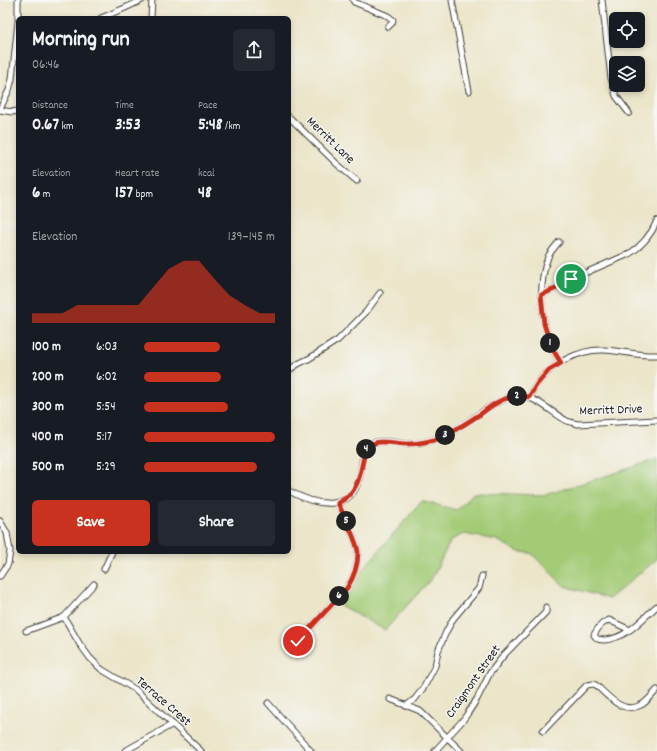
<!DOCTYPE html>
<meta charset="utf-8">
<style>
body{margin:0;font-family:Dekko,sans-serif;background:#242831;color:#f1f3f6;height:100vh;display:flex;flex-direction:column;font-size:15px;white-space:nowrap}
*{box-sizing:border-box;margin:0}
p{font-size:13px;color:#9ea1a6}
.icon{flex:none;width:22px;height:22px;fill:none;stroke:currentColor;stroke-width:2;stroke-linecap:round;stroke-linejoin:round}
.map{position:relative;flex:1;overflow:hidden}
.side{position:absolute;left:16px;top:16px;width:275px;height:538px;display:flex;flex-direction:column;background:#171b24;border-radius:6px;box-shadow:0 2px 6px #0003}
.side>*{flex:none}
.tools{position:absolute;left:609px;top:12px;display:grid;gap:8px}
.tools a{display:grid;place-items:center;width:36px;height:36px;border-radius:6px;background:#171b24;box-shadow:0 2px 6px #0003;font-size:20px}
.pin{position:absolute;display:grid;place-items:center;width:34px;height:34px;color:#fff;margin:-17px;border:2px solid #fff;border-radius:50%;box-shadow:0 1px 4px #0007}
.km{position:absolute;width:20px;height:20px;margin:-10px;border-radius:50%;background:#222;color:#fff;font-size:11px;line-height:20px;text-align:center}
.round{display:grid;place-items:center;flex:none;width:42px;height:42px;border-radius:6px;background:#242831}
.summary{display:flex;align-items:center;justify-content:space-between;height:68px;padding:0 16px}
h1{font-size:22px;font-weight:700;line-height:30px}
.figures{display:grid;grid-template-columns:repeat(3,1fr);gap:6px;height:68px;padding:4px 16px}
.figures div{display:grid;align-content:center}
.figures b{font-size:17px;font-weight:700}
.figures small{font-size:11px;font-weight:400}
.figures p{font-size:11px}
.chart{height:112px;padding:8px 16px}
.chart p{display:flex;justify-content:space-between}
.chart svg{width:100%;height:72px;margin-top:4px;fill:#c8321e;opacity:.7}
.primary-button{display:flex;gap:8px;margin-top:auto;padding:8px 16px}
.primary-button a{flex:1;height:46px;border-radius:6px;background:#c8321e;color:#fff;font-size:16px;font-weight:700;line-height:46px;text-align:center}
.primary-button a+a{background:#242831;color:#f1f3f6}
ul{padding:0 16px;list-style:none;font-size:13px}
li{display:grid;grid-template-columns:64px 48px 1fr;align-items:center;height:30px}
li i{height:10px;border-radius:5px;background:#c8321e}
.map>svg:first-child{display:block}
.green{fill:#a3cb76;stroke:#607449}
.lines{fill:none;stroke-linecap:round;stroke-linejoin:round}
.minor-casing{stroke:#3b3a36;stroke-width:7}
.minor{stroke:#fff;stroke-width:5}
.route-casing{stroke:#fff;stroke-width:8}
.route{stroke:#c8321e;stroke-width:5}
.labels{text-anchor:middle;dominant-baseline:central;stroke-width:3;stroke-linejoin:round;paint-order:stroke}
.street-label{font-size:13px;fill:#1c1c1c;stroke:#f6f6f2}
</style>
<div class="map">
<svg width="657" height="751" viewBox="0 0 657 751">
<rect width="100%" height="100%" fill="#f6f6f2"/>
<filter id="ink" filterUnits="userSpaceOnUse"><feTurbulence type="fractalNoise" baseFrequency=".025" numOctaves="2"/><feDisplacementMap in="SourceGraphic" scale="8" xChannelSelector="R" yChannelSelector="G"/><feConvolveMatrix kernelMatrix="1 2 1 2 8 2 1 2 1" color-interpolation-filters="sRGB"/></filter>
<filter id="wash" filterUnits="userSpaceOnUse"><feTurbulence type="fractalNoise" baseFrequency=".012" numOctaves="4" result="noise"/><feDisplacementMap in="SourceGraphic" scale="16" xChannelSelector="R" yChannelSelector="G"/><feGaussianBlur stdDeviation="0.9" result="paint"/><feColorMatrix in="noise" values="0 0 0 0 0 0 0 0 0 0 0 0 0 0 0 0 0 1.4 0 .05"/><feComposite in="paint" operator="in"/></filter>
<g filter="url(#wash)">
<rect width="100%" height="100%" fill="#ebe5c9"/>
<!-- green -->
<path class="green" d="M657,459V559L609,599L564,586L531,553L519,552L497,540L464,534L451,540L432,578L385,630L334,602L422,501L457,510L473,493L545,495L612,474Z"/>
</g>
<g filter="url(#ink)">
<g class="lines">
<!-- minor casing -->
<g class="minor-casing">
<g id="minor">
<path d="M18,0V18"/>
<path d="M353,0L354,2L388,16L393,20L392,23L388,27"/>
<path d="M452,0L469,91"/>
<path d="M602,0L611,78L616,96L629,113"/>
<path d="M101,18L125,8L142,0"/>
<path d="M151,18L152,0"/>
<path d="M0,109L9,90L12,79L18,22"/>
<path d="M0,110L12,112L18,111"/>
<path d="M289,117L337,164L357,181"/>
<path d="M559,242C555,247 550,252 548,257C538,284 540,321 552,347C554,353 558,358 561,363"/>
<path d="M541,295L555,289L571,279L629,254C642,246 651,235 657,221"/>
<path d="M289,370L298,364L310,358L338,340L366,312L380,293"/>
<path d="M529,397C532,393 534,388 537,384C551,364 579,349 604,350C622,351 639,356 657,355"/>
<path d="M289,491C315,505 352,515 360,475C362,467 362,449 370,444C378,439 397,443 406,444C416,444 429,442 439,438C447,434 456,430 463,425C480,415 497,397 519,396C536,396 552,413 567,421C570,422 574,423 578,424L657,420"/>
<path d="M0,521L7,533L10,551L8,564L0,576"/>
<path d="M104,569L112,552"/>
<path d="M64,617L79,643L90,658L101,669L136,690L201,751"/>
<path d="M630,630L609,620C601,623 598,628 594,635C597,640 600,640 605,640C627,638 641,620 657,606"/>
<path d="M26,631L64,617L94,584"/>
<path d="M298,641L347,588C354,577 358,565 358,552C357,541 343,514 338,503"/>
<path d="M390,699L420,711L461,751"/>
<path d="M268,703L311,751"/>
<path d="M406,706L415,699L424,687L435,666L438,651L446,632L453,619L479,588L482,576"/>
<path d="M543,731L587,685L593,684L596,685C608,696 623,715 641,705C647,702 652,695 657,690"/>
<path d="M125,751L173,724"/>
<path d="M435,751L463,720L468,713L477,699L490,673L504,655L546,612V607"/>
</g>
</g>
<!-- minor -->
<use href="#minor" class="minor"/>
</g>
</g>
<g class="lines" filter="url(#ink)">
<!-- route casing -->
<g class="route-casing">
<path id="route" d="M298,641L347,588C354,577 358,565 358,552C357,541 343,514 338,503C360,492 360,473 365,451C372,436 393,444 407,444C415,444 426,442 434,440C451,434 467,423 482,413C490,407 498,400 508,398C515,396 522,396 529,397L537,384L549,370L561,363L552,348L544,324L541,295L555,289L571,279"/>
</g>
<!-- route -->
<use href="#route" class="route"/>
</g>
<g class="labels">
<!-- street labels -->
<g class="street-label">
<text transform="translate(330 141) rotate(44)">Merritt Lane</text>
<text transform="translate(611 411) rotate(-2)">Merritt Drive</text>
<text transform="translate(474 682) rotate(-55)">Craigmont Street</text>
<text transform="translate(163 702) rotate(41)">Terrace Crest</text>
</g>
</g>
</svg>
<div class="tools">
<a><svg class="icon" aria-label="locate" viewBox="0 0 24 24"><circle cx="12" cy="12" r="6"/><path d="M12 2v4M12 18v4M2 12h4M18 12h4"/></svg></a>
<a><svg class="icon" aria-label="layers" viewBox="0 0 24 24"><path d="M12 4l9 5-9 5-9-5zM3 14l9 5 9-5"/></svg></a>
</div>
<div class="pin" style="left:571px;top:279px;background:#1e9e55"><svg class="icon" aria-label="arrive" viewBox="0 0 24 24"><path d="M6 21V4h12l-3 4 3 4H6"/></svg></div>
<div class="pin" style="left:298px;top:641px;background:#d93025"><svg class="icon" aria-label="check" viewBox="0 0 24 24"><path d="M5 12l5 5 9-10"/></svg></div>
<b class="km" style="left:550px;top:343px">1</b>
<b class="km" style="left:517px;top:396px">2</b>
<b class="km" style="left:445px;top:435px">3</b>
<b class="km" style="left:366px;top:449px">4</b>
<b class="km" style="left:346px;top:521px">5</b>
<b class="km" style="left:339px;top:596px">6</b>
<section class="side">
<div class="summary"><div><h1>Morning run</h1><p>06:46</p></div><a class="round"><svg class="icon" aria-label="share" viewBox="0 0 24 24"><path d="M12 15V3M7 8l5-5 5 5M5 13v7h14v-7"/></svg></a></div>
<div class="figures">
<div><p>Distance</p><b>0.67<small> km</small></b></div>
<div><p>Time</p><b>3:53</b></div>
<div><p>Pace</p><b>5:48<small> /km</small></b></div>
</div>
<div class="figures">
<div><p>Elevation</p><b>6<small> m</small></b></div>
<div><p>Heart rate</p><b>157<small> bpm</small></b></div>
<div><p>kcal</p><b>48</b></div>
</div>
<div class="chart"><p><span>Elevation</span>139–145 m</p>
<svg viewBox="0 0 160 44" preserveAspectRatio="none"><path d="M0 44V38L10 38L20 38L30 33L40 33L50 33L60 33L70 33L80 22L90 11L100 6L110 6L120 17L130 27L140 33L150 38L160 38V44z"/></svg>
</div>
<ul>
<li><b>100 m</b>6:03<i style="width:58%"></i></li>
<li><b>200 m</b>6:02<i style="width:59%"></i></li>
<li><b>300 m</b>5:54<i style="width:64%"></i></li>
<li><b>400 m</b>5:17<i style="width:100%"></i></li>
<li><b>500 m</b>5:29<i style="width:86%"></i></li>
</ul>
<div class="primary-button"><a>Save</a><a>Share</a></div>
</section>
</div>
